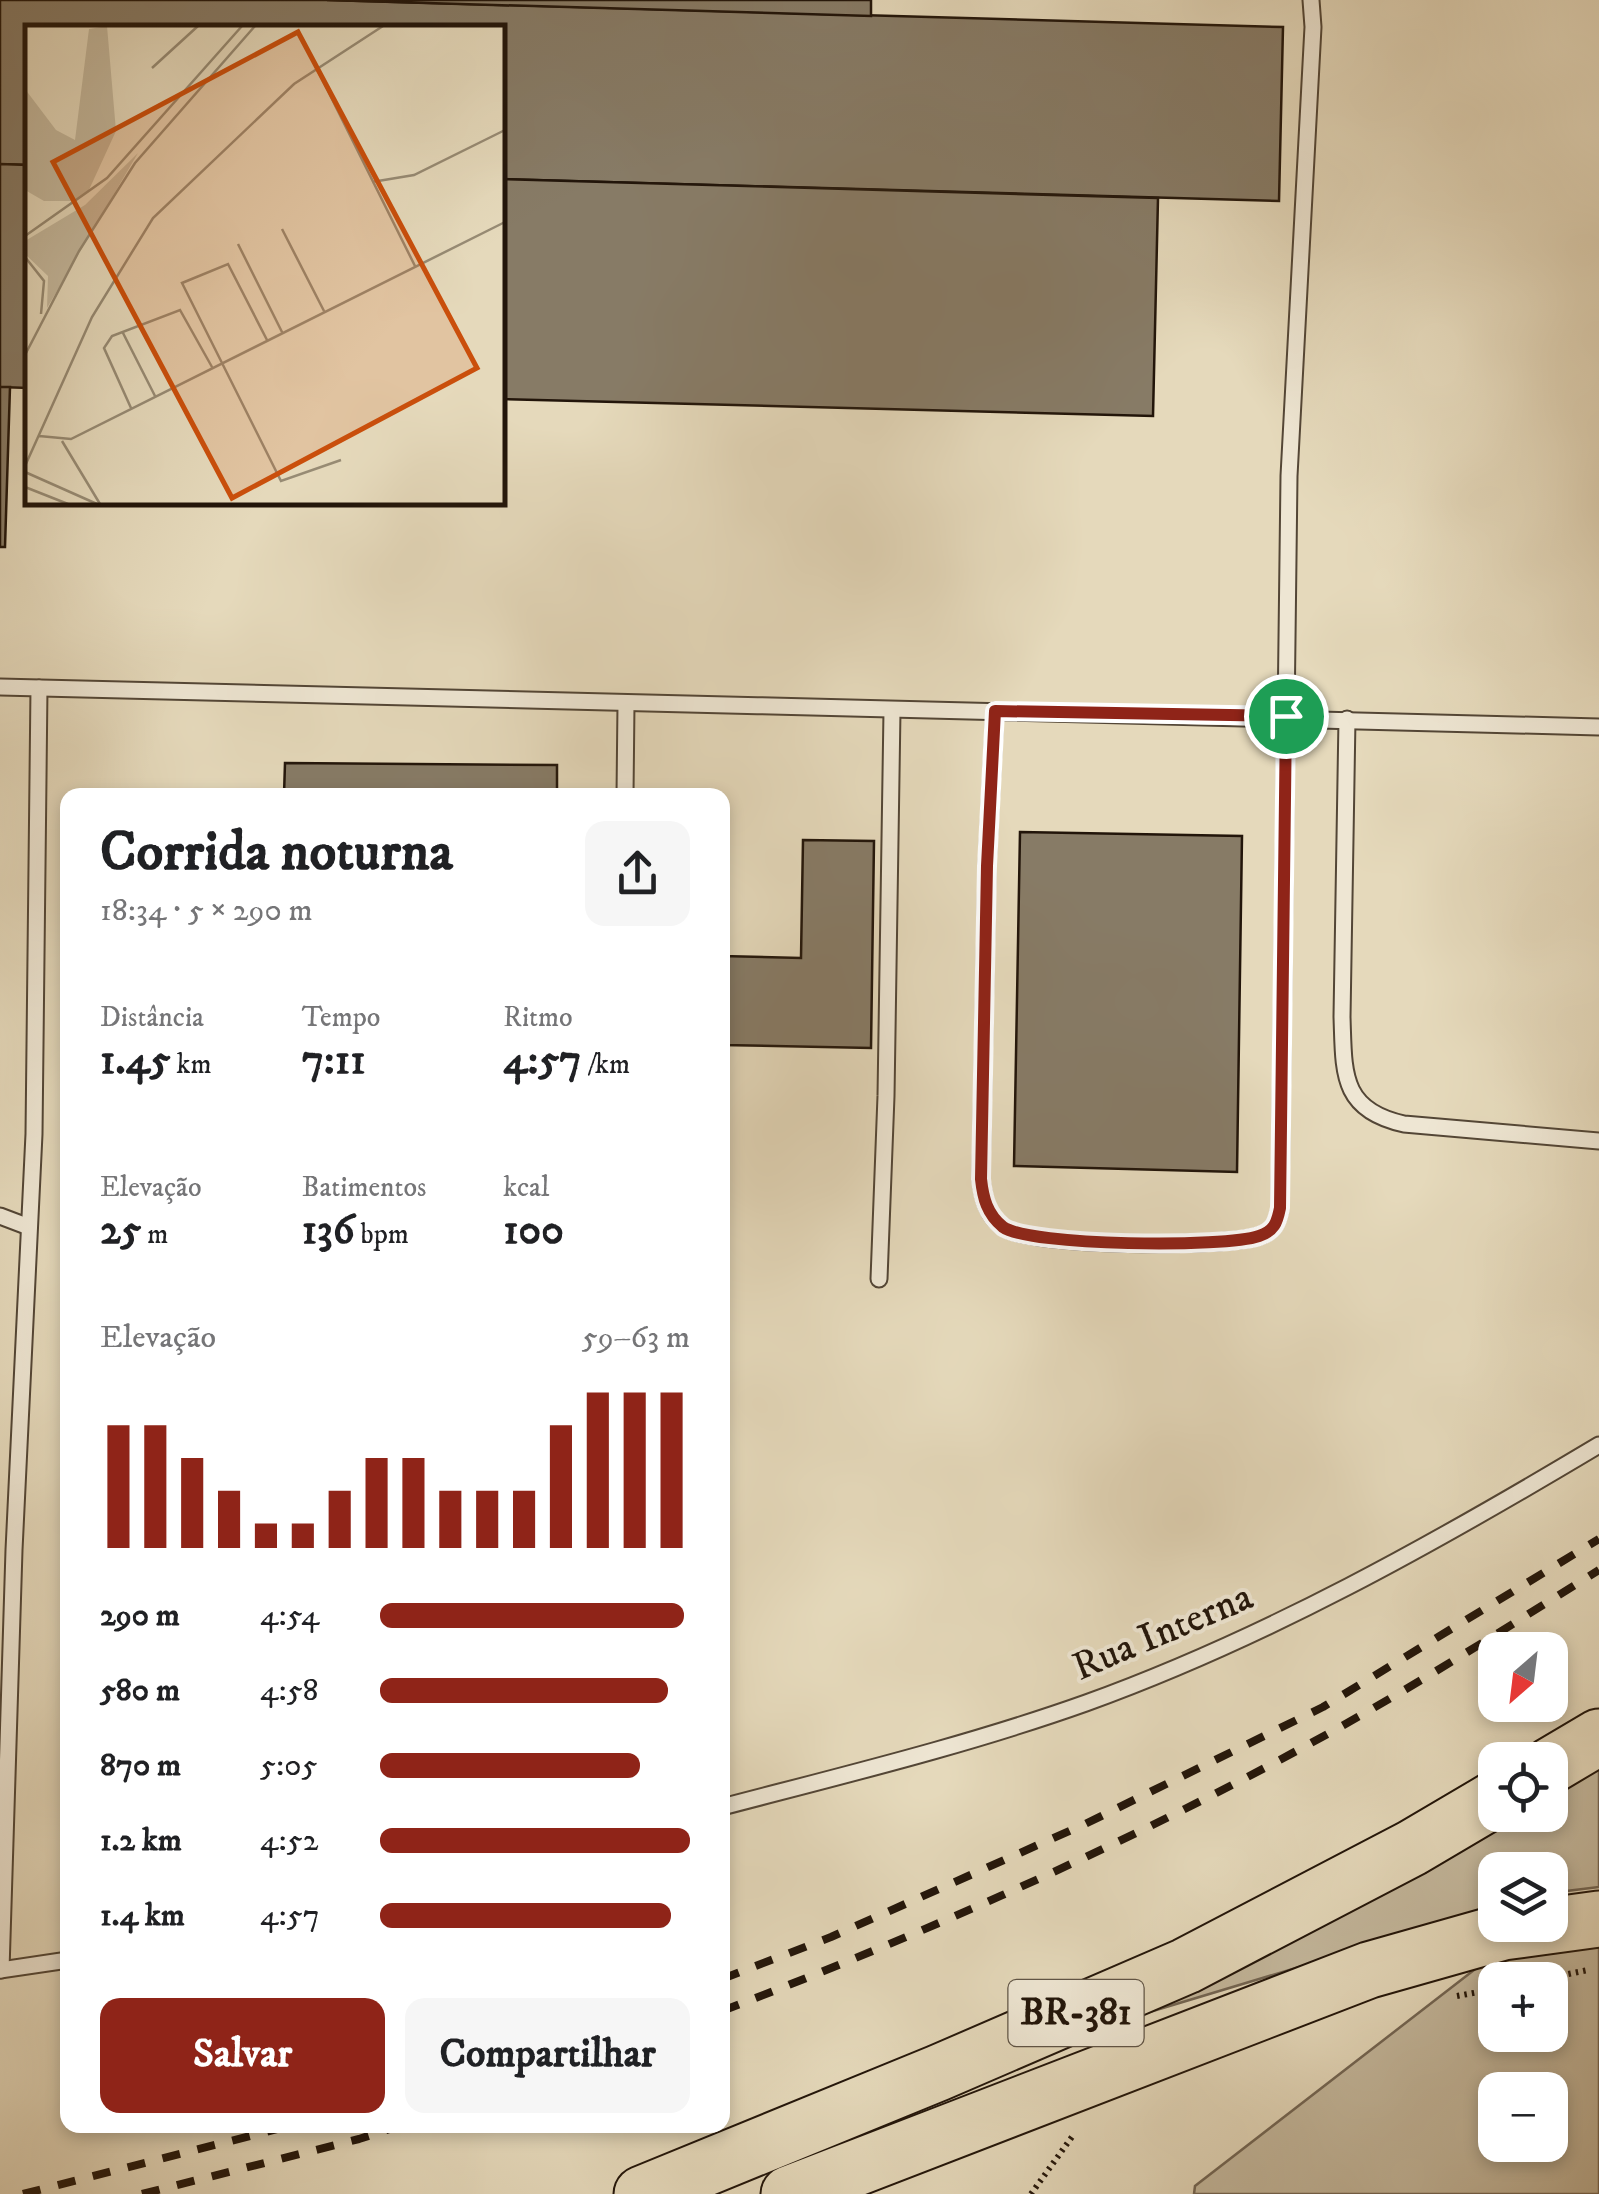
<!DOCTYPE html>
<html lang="pt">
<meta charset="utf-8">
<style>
body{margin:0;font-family:"IM FELL DW Pica",serif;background:#f6f6f6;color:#202124;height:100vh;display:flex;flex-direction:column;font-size:38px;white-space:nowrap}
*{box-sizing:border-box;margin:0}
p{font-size:32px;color:#757577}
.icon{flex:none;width:55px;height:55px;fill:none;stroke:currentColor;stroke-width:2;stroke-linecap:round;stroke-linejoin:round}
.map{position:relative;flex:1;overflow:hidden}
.panel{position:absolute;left:60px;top:788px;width:670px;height:1345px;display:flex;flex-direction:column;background:#fff;border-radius:20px;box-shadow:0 5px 15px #0003}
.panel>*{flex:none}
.needle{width:65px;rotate:208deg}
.controls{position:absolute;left:1478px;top:1632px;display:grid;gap:20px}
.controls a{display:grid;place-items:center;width:90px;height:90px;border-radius:20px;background:#fff;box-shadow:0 5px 15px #0003;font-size:50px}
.pin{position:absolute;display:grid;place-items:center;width:85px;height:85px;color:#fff;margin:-42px;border:5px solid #fff;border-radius:50%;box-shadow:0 2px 10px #0007}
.round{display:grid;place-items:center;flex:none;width:105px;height:105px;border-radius:20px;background:#f6f6f6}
.headline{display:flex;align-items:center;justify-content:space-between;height:170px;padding:0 40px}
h1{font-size:55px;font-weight:700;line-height:75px}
.metrics{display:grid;grid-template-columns:repeat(3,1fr);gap:15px;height:170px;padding:10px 40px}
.metrics div{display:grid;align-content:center}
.metrics b{font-size:42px;font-weight:700}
.metrics small{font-size:28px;font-weight:400}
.metrics p{font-size:28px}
.chart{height:280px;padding:20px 40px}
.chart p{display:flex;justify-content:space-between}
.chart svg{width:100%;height:180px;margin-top:10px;stroke:#8f2418;stroke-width:6}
.action{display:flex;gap:20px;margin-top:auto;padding:20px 40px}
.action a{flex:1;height:115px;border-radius:20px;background:#8f2418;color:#fff;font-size:40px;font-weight:700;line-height:115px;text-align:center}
.action a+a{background:#f6f6f6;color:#202124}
ul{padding:0 40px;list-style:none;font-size:32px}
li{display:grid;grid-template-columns:160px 120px 1fr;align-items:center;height:75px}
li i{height:25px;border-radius:12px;background:#8f2418}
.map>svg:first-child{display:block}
.green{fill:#c4b89d;stroke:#736654;stroke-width:2.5;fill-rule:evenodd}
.building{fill:#877b66;stroke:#22150a;stroke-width:2.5}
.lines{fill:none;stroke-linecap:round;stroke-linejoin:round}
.lane-casing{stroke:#534636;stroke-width:19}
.highway-casing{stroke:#22150a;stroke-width:59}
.path{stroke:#22150a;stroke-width:6;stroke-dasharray:2.5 5;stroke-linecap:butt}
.lane{stroke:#eee6d3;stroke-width:15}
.highway{stroke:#e5d9bb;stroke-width:55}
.rail{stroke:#22150a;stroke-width:8;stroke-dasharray:18 18;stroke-linecap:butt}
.route-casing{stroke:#fff;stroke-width:20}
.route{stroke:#8f2418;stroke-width:12}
.labels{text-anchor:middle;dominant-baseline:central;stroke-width:8;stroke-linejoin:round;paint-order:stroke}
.shield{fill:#eee6d3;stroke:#5f5446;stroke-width:2.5}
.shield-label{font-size:38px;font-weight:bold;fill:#22150a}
.street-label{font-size:40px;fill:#22150a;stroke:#eee6d3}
.inset-road{fill:none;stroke:#978b74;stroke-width:2.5}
.view{fill:#ca4f0c;fill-opacity:0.15;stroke:#ca4f0c;stroke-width:5}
.inset-edge{fill:none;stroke:#22150a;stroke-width:5}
</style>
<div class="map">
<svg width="1599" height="2194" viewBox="0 0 1599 2194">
<rect width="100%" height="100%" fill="#e5d9bb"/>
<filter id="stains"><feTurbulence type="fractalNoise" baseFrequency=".002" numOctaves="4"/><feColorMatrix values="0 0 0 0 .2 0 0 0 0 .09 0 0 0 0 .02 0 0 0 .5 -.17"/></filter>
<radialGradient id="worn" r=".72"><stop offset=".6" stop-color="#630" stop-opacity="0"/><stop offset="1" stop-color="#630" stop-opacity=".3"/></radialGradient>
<!-- green -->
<g class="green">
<path d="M1599,1754V1887L1550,1893V1870H1495V1908L1143,2014L1497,1815H1550V1784Z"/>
<path d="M1505,1946L1599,1947V2194H1194L1195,2186ZM1495,1980H1550V2035H1495ZM1495,2090H1550V2145H1495Z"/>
</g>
<!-- building -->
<g class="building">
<path d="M0,0H327L1283,27L1279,201L502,179V28H28V165L0,164Z"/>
<path d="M327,0H871V16Z"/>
<path d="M0,164L28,165V388L0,387Z"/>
<path d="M502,179L1158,198L1153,416L502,399Z"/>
<path d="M0,387H10L5,547H0Z"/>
<path d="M285,763L557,765V795H284Z"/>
<path d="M1020,832L1242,836L1237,1172L1014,1166Z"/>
<path d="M803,840L874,841L871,1048L722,1045V956L801,958Z"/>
</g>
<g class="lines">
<!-- lane casing -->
<g class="lane-casing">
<g id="lane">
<path d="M0,687C533,703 1066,710 1599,727"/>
<path d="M995,711L987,866L981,1179C983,1198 987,1215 1003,1227C1030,1247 1224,1248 1259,1236C1274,1231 1277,1223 1280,1208L1289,476L1313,27L1311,0"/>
<path d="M1347,719L1342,1017C1344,1072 1340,1110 1404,1124L1599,1141"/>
<path d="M625,795L626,704"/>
<path d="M0,1216L29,1227"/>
<path d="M879,1279L886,1096L892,711"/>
<path d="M722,1807C844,1775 968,1745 1086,1703C1266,1638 1435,1543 1599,1445"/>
<path d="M0,1970L68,1960"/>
<path d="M1,1970L14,1550L34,1134L39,688"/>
</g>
</g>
<!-- highway casing -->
<g class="highway-casing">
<g id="highway">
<path d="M1550,1766L1599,1737"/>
<path d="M642,2194L938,2073L1186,1966L1412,1848L1495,1799"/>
<path d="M789,2194L1369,1970L1503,1932L1599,1919"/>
</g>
</g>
<!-- path -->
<g class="path">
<path d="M1539,1980L1588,1970"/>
<path d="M1457,1996L1495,1989"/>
<path d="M1031,2194L1074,2134"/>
</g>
<!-- lane -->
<use href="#lane" class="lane"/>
<!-- highway -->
<use href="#highway" class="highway"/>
<!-- rail -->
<g class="rail">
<path d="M722,1979L831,1937L1085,1824L1323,1707L1599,1539"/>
<path d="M722,2011C933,1930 1143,1837 1340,1727C1428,1678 1514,1623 1599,1570"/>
<path d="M23,2194L293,2125"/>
<path d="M142,2194L359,2139L402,2125"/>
</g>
</g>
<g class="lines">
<!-- route casing -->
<g class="route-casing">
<path id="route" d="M995,711L1286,716L1280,1208C1277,1223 1274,1231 1259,1236C1225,1248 1030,1246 1003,1227C987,1214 983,1198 981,1179L987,866Z"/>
</g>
<!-- route -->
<use href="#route" class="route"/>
</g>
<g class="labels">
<!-- shield labels -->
<rect class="shield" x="1008.5" y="1980" width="135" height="66" rx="8"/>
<g class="shield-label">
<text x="1076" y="2013">BR-381</text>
</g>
<!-- street labels -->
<g class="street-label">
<text transform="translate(1163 1633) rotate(-23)">Rua Interna</text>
</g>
</g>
<!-- overview -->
<g transform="translate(25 25)">
<rect width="480" height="480" fill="#e5d9bb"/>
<path d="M82,1L91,106L63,167L47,176H19L0,165V64L31,105L50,115L64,4ZM113,128L22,283L23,251L0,229V216L60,180Z" fill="#c4b89d"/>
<path class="inset-road" d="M291,42L390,241M127,43L173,1M347,157L389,150L480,105M257,204L299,286M0,211L82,153L217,1M213,219L257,307M0,232L19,256L16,289M97,306L130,371M242,315L203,239L157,258L256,456L316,435M0,330L54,226L110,138L230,1M106,383L79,323L87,311L155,285L187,342M14,411L46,414L480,197M37,416L75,479M0,441L67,292L128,193L269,59L358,1M0,447L72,479M0,462L43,479"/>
<path class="view" d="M273,7L452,343L207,473L28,137Z"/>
<rect width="480" height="480" class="inset-edge"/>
</g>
<rect width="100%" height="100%" filter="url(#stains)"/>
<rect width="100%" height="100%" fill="url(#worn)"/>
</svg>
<div class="controls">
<a><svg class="needle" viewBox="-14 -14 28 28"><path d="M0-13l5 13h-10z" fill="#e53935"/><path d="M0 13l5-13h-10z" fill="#757577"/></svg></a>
<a><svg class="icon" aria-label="locate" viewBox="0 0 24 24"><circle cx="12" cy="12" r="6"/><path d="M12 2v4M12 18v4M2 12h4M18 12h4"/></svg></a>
<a><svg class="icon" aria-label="layers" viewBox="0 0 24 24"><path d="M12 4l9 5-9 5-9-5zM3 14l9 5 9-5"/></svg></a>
<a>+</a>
<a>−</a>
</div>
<div class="pin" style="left:1286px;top:716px;background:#1e9e55"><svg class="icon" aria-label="arrive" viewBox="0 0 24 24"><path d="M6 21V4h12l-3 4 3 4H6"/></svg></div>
<section class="panel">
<div class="headline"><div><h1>Corrida noturna</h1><p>18:34 · 5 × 290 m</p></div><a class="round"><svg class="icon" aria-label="share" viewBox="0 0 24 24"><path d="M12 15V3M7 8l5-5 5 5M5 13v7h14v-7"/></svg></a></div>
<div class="metrics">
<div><p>Distância</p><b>1.45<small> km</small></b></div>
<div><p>Tempo</p><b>7:11</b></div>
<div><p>Ritmo</p><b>4:57<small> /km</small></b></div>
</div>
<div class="metrics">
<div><p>Elevação</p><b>25<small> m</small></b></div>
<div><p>Batimentos</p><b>136<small> bpm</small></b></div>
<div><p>kcal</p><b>100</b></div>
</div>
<div class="chart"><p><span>Elevação</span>59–63 m</p>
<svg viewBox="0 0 160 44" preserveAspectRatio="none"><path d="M5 44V14M15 44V14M25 44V22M35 44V30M45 44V38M55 44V38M65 44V30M75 44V22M85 44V22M95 44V30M105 44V30M115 44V30M125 44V14M135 44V6M145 44V6M155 44V6"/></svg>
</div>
<ul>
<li><b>290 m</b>4:54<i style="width:98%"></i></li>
<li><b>580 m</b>4:58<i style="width:93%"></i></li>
<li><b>870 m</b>5:05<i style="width:84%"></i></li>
<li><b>1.2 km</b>4:52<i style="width:100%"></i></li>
<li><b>1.4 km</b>4:57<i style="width:94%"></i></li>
</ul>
<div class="action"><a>Salvar</a><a>Compartilhar</a></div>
</section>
</div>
